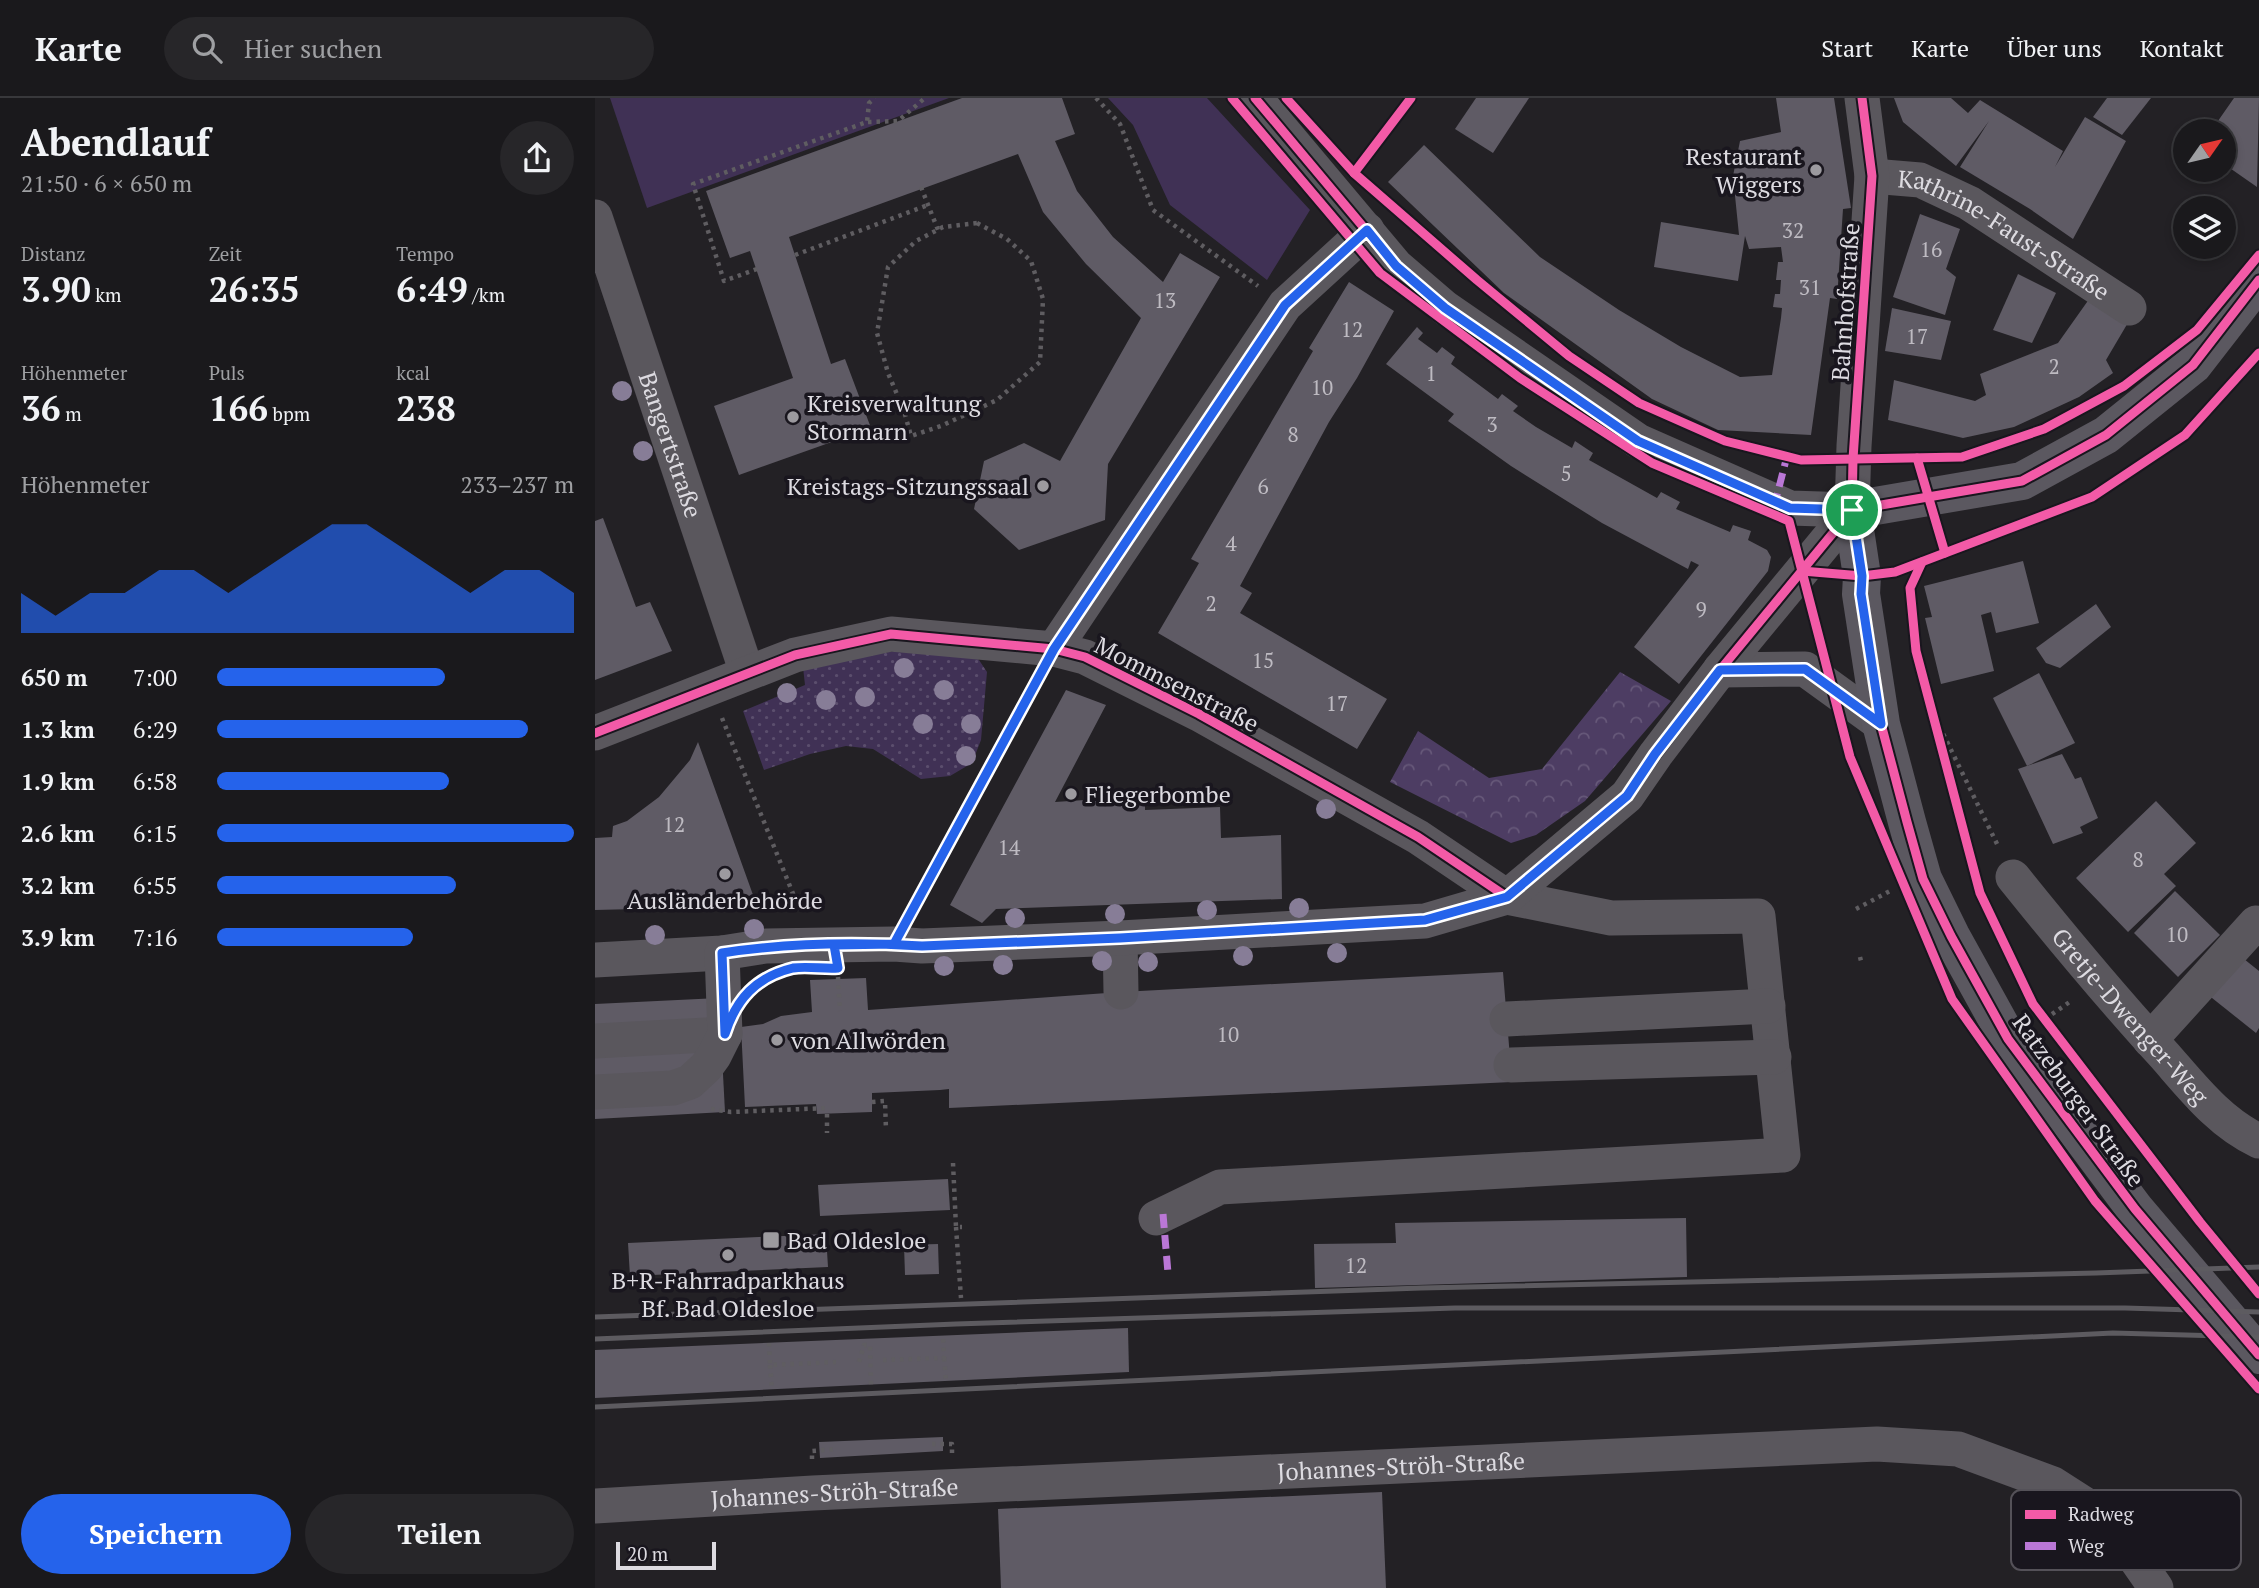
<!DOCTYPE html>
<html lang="de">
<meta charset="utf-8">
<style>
body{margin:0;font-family:"PT Serif",serif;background:#272629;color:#f1f3f6;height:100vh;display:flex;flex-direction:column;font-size:26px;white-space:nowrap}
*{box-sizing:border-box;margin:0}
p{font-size:23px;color:#9fa0a3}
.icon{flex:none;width:38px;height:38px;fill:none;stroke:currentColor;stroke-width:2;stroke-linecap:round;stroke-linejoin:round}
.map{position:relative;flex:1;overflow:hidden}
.panel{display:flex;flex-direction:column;background:#1a191c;width:595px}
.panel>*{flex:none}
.needle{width:46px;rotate:56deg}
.tools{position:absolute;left:1578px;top:21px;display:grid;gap:14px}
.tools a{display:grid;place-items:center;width:63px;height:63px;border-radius:50%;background:#1a191c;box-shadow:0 4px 10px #0003,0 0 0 2px #38383b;font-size:35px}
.scale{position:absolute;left:21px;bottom:18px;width:100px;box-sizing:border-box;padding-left:7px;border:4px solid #dddbe1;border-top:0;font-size:19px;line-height:24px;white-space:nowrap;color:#dddbe1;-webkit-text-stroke:5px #19161e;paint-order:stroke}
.pin{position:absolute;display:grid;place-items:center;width:60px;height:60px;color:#fff;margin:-30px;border:4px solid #fff;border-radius:50%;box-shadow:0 2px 7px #0007}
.round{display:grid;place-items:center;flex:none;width:74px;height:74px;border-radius:37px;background:#272629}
.summary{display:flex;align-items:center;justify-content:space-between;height:119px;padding:0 21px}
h1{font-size:38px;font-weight:700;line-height:52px}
.figures{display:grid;grid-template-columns:repeat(3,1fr);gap:10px;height:119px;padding:7px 21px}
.figures div{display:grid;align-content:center}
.figures b{font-size:35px;font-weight:700}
.figures small{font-size:19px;font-weight:400}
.figures p{font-size:19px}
.chart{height:196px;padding:14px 21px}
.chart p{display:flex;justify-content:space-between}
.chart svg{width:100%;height:126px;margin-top:7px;fill:#2563eb;opacity:.7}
.action{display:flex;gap:14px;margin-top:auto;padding:14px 21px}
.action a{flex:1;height:80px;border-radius:42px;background:#2563eb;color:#fff;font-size:28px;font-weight:700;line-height:80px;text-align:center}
.action a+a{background:#272629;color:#f1f3f6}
ul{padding:0 21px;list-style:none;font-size:23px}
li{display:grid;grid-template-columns:112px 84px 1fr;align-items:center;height:52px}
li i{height:18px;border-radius:9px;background:#2563eb}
header{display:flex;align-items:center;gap:42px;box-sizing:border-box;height:98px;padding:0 35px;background:#1a191c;border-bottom:2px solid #38383b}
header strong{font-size:33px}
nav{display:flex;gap:38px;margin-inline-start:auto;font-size:24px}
.search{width:490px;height:63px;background:#272629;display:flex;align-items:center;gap:18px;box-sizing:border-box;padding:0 24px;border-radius:38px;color:#9fa0a3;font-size:26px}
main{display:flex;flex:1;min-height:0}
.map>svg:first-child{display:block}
.grass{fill:url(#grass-dots)}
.forest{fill:url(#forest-crowns)}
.park{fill:#403155}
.building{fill:#5f5b65}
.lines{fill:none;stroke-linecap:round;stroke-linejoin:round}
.path{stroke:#5f5d61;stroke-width:4.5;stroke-dasharray:3.5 5;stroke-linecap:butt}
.minor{stroke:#5a575d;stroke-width:35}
.major{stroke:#5b5860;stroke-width:38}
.rail{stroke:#5d5b60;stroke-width:5}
.quiet{stroke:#ba77d6;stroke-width:7;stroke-dasharray:14 7;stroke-linecap:butt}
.cycleway-casing{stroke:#19161e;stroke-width:13}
.cycleway{stroke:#f35aa7;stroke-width:9}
.tree{fill:#877d97}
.route-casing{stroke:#fff;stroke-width:14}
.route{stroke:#2563eb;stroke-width:9}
.poi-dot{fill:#9c9a9f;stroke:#19161e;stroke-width:2.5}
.labels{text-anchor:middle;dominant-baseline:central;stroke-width:7;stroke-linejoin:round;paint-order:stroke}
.number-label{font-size:21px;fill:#bebbc2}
.poi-label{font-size:24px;fill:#dddbe1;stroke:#19161e;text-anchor:start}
.street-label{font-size:24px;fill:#dddbe1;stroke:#19161e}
.key{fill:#19161e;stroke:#545158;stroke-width:2}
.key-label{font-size:19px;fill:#dddbe1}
</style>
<header>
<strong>Karte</strong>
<div class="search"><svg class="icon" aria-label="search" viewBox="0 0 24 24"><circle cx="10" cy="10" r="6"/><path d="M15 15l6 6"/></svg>Hier suchen</div>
<nav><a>Start</a><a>Karte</a><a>Über uns</a><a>Kontakt</a></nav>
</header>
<main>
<section class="panel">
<div class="summary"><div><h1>Abendlauf</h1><p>21:50 · 6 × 650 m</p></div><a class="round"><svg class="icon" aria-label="share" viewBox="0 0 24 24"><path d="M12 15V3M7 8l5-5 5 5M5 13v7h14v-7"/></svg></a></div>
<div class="figures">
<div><p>Distanz</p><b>3.90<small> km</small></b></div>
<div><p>Zeit</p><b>26:35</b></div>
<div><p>Tempo</p><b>6:49<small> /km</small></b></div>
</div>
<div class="figures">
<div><p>Höhenmeter</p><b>36<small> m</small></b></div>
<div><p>Puls</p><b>166<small> bpm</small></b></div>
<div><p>kcal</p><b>238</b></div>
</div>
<div class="chart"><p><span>Höhenmeter</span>233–237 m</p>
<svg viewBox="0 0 160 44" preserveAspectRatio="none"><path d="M0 44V30L10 38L20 30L30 30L40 22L50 22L60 30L70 22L80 14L90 6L100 6L110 14L120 22L130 30L140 22L150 22L160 30V44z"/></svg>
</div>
<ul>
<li><b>650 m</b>7:00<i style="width:64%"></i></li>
<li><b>1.3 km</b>6:29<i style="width:87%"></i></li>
<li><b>1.9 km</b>6:58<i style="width:65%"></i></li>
<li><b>2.6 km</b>6:15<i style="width:100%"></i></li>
<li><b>3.2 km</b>6:55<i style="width:67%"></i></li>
<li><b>3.9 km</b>7:16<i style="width:55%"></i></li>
</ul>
<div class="action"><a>Speichern</a><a>Teilen</a></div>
</section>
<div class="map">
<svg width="1664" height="1490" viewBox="0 0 1664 1490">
<defs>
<pattern id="grass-dots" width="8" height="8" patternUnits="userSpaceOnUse" patternTransform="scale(1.75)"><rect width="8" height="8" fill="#403155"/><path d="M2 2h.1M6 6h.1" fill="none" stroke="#5b4e6d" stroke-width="1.8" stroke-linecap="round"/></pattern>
<pattern id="forest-crowns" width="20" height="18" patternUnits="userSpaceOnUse" patternTransform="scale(1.75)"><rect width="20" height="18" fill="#4d3d63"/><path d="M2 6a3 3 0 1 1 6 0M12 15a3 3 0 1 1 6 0" fill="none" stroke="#665879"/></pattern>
</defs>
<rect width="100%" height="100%" fill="#232125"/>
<!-- grass -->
<path class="grass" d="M299,553L382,559L392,574L386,642L377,665L355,678L326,681L278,651L251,648L215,656L169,672L148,613L210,587L208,569Z"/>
<!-- forest -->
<path class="forest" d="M1025,574L1076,603L990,703L941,737L916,745L795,684L823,633L894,680L947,671Z"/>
<!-- park -->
<g class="park">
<path d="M15,0H354L52,110Z"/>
<path d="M513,0H612L715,112L672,182L575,107L538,27Z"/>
</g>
<!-- building -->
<g class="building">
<path d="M367,0H467L480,36L460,43L482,93L518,139L568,184L585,155L625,179L513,366L510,422L424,452L379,411L389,363L429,345L465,363L546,220L491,166L448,114L423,56L194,139L236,266L250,261L276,330L144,377L119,308L198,280L155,153L135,160L111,93Z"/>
<path d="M881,0H934L898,55L860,31Z"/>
<path d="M1181,0H1239L1256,110L1248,111L1242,201L1235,200L1216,337L1123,332L1057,301L909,195L793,84L829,47L945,159L1024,212L1086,249L1145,279L1177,277L1186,220L1187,210L1178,209L1180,196H1185L1186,182H1181L1183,164H1188L1186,149L1154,151L1150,138L1143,183L1059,169L1066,124L1144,137L1138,78L1145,43L1186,34Z"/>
<path d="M1299,0H1356L1373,15L1385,2L1468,53L1460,69L1490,19L1531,43L1478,141L1435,111L1365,69L1394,23L1361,68L1308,24Z"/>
<path d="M1512,0H1556L1527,37L1498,19Z"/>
<path d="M1639,0H1664L1662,89L1629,66V33H1616Z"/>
<path d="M1325,116L1365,131L1351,171L1361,179L1350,217L1298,199Z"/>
<path d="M1423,176L1461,195L1437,245L1398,232Z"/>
<path d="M754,184L799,213L762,280L734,324L645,488L657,495L645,515L792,601L762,651L563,535L604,465L596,461L718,253L714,250Z"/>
<path d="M1497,197L1534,223L1511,262L1518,275L1484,299L1419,329L1368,340L1293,322L1299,282L1380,303L1391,297L1385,276L1463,245Z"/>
<path d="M1297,210L1356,223L1346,262L1290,253Z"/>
<path d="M822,229L828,235L823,241L842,255L847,249L860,259L856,266L903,301L907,296L923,308L918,313L941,329L977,350L980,343L998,355L994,362L1062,400L1066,394L1085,404L1081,411L1135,434L1138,427L1156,433L1153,442L1172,452L1176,459L1173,473L1084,586L1039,549L1104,467L1096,463L1093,471L1007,425L916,368L853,323L859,316L791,266Z"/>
<path d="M8,420L41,509L55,504L77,553L0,582V423Z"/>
<path d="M1428,463L1444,525L1401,535L1396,514L1386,517L1399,573L1346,586L1330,520L1337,519L1329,488Z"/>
<path d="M1501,506L1516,529L1465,570L1451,565L1441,550Z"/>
<path d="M1444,575L1480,645L1432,668L1398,600Z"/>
<path d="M471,592L511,607L460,704L550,698V712L625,709L626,740L686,737L687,801L401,811L387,825L355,807Z"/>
<path d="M103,644L162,808L0,812V740L17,739L18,728L32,723L64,699L95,662Z"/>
<path d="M1467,656L1480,681L1486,679L1503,720L1485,729L1488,735L1458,746L1423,671Z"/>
<path d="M1561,703L1601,745L1569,776L1581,788L1533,834L1481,780Z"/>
<path d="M1580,793L1625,837L1583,879L1539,835Z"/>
<path d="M1639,853L1664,873V930L1661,935L1607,892Z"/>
<path d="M908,874L917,984L354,1010V991L345,992L277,995V1014L222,1016L221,1006L150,1009L146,929L168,926L186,918L217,914L215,882L271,880L273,912L526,894Z"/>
<path d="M124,900L130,1014L0,1021V906Z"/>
<path d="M353,1081L355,1112L225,1118L223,1087Z"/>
<path d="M1091,1120L1092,1179L720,1190L719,1146L801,1145L800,1125Z"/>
<path d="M231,1136L233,1169L35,1178L33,1145Z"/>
<path d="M343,1146L344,1176L310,1177L309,1147Z"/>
<path d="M533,1230L534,1274L0,1300V1252Z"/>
<path d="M348,1339V1353L225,1360L224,1344Z"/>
<path d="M787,1394L791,1490H406L403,1411Z"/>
</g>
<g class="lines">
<!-- path -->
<g class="path">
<path d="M501,0L525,26L558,112L663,188"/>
<path d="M273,24L303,23L330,0"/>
<path d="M326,89L343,132"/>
<path d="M382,125L412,141L436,163L448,201L445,264L402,302L346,328L316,338L309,313L293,275L282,235L293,169L321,143L348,129Z"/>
<path d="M200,157L333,107"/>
<path d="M162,171L129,183L98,86L272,24L274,5L280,0"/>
<path d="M1337,613L1404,750"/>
<path d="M127,620L205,813"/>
<path d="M1261,811L1295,793"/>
<path d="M316,815L442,583"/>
<path d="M1265,859L1266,863"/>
<path d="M243,879L245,913"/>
<path d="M1450,921L1476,903"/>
<path d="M277,1004L290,1003L291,1032"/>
<path d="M116,1011L136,1014L234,1010"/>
<path d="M232,1016V1035"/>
<path d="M358,1065L361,1129H367"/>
<path d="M361,1129L366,1200"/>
<path d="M174,1245L175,1267L241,1264"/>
<path d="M349,1260L351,1283"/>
<path d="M288,1262L349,1260L348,1237"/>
<path d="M264,1264L269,1247H275L276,1287"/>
<path d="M175,1267L177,1292"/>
<path d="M337,1346H357V1357"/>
<path d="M217,1361V1353L242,1351"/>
</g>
<!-- minor -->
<g class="minor">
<path d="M660,0L801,168L850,210L1043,343L1195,410L1257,412"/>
<path id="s1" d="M1277,78L1325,82L1374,105L1534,210"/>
<path id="s2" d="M0,119L152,575"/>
<path d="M1257,412L1259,348L1277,78L1267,0"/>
<path d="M459,551L690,207L772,132"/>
<path d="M1125,572L1210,571L1286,626"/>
<path d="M0,635L200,557L296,536L459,551L490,559L604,616L823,739L912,799L1016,820L1163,818L1188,1057L625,1089L561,1120"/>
<path id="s3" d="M1418,779C1467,840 1517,900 1570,958C1598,990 1625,1025 1664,1043"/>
<path d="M525,840L526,894"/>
<path d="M0,862L127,855L171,848L299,846L327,848L525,840L830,823L912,799L1032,698L1061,656L1125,572L1257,412"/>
<path d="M912,921L1173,908"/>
<path d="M1555,942L1661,825"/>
<path d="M0,943L130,936"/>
<path d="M916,967L1179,959"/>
<path d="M0,994L78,990L95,984L111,969L119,958L130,936L127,855"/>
<path id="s4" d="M0,1408L218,1395L1282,1346L1363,1351L1458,1386L1497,1411L1524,1437L1561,1490"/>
</g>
<!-- major -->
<path class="major" d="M1664,182L1598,267L1511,337L1427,383L1257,412L1267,478L1266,496L1286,626L1312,724L1328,781L1356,838L1413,941L1540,1111L1664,1257"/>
<!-- rail -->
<g class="rail">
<path d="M0,1219L826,1190L1501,1175L1664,1169"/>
<path d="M0,1241L361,1226L860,1210H1530L1664,1214"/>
<path d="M0,1309L1518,1235L1664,1239"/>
</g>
<!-- quiet -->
<g class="quiet">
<path d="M1179,409L1192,358"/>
<path d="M171,848L299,846L327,848"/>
<path d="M568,1116L573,1175"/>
</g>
<!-- cycleway casing -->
<g class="cycleway-casing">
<g id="cycleway">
<path d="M637,0L785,175L925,280L1057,365L1194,423L1255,659L1357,901L1500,1103L1664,1291"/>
<path d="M660,0L801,168L850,210L1043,343L1195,410L1257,412L1427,383L1511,337L1598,267L1664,182"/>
<path d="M691,0L759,75L882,182L974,258L1044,305L1130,343L1206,362L1367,359L1449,331L1529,288L1602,232L1664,157"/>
<path d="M1267,0L1277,78L1258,361L1257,412L1267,478L1266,496L1286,626L1312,724L1328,781L1356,838L1413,941L1540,1111L1664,1257"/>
<path d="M759,75L816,0"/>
<path d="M1322,360L1350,455"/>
<path d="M1327,464L1315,490L1321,553L1385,795L1438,906L1605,1124L1664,1196"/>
<path d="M1207,473L1267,478L1300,474L1497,399L1590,337L1664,255"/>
<path d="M459,551L690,207L766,137"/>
<path d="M0,635L200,557L296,536L459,551L490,559L604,616L823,739L912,799L1032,698L1061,656L1125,572L1257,412"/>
</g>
</g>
<!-- cycleway -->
<use href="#cycleway" class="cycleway"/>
</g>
<!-- trees -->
<g class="tree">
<circle cx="27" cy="293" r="10"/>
<circle cx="48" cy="353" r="10"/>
<circle cx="309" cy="570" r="10"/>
<circle cx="349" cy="592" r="10"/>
<circle cx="192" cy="595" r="10"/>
<circle cx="270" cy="599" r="10"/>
<circle cx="231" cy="602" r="10"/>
<circle cx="328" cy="626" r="10"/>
<circle cx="376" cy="626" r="10"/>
<circle cx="371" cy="658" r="10"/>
<circle cx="731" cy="711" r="10"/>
<circle cx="704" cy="810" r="10"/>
<circle cx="612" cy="812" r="10"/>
<circle cx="520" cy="816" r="10"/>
<circle cx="420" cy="820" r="10"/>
<circle cx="159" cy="831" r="10"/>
<circle cx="60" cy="837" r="10"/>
<circle cx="742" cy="855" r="10"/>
<circle cx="648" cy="858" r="10"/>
<circle cx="507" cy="863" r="10"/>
<circle cx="553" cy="864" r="10"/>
<circle cx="408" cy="867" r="10"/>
<circle cx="349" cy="868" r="10"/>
</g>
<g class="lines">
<!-- route casing -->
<g class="route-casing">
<path id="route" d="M1257,412L1195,410L1043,343L850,210L801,168L772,132L690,207L459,551L299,846L239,847L243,870C229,871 212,868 198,870C161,879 141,901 130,936L127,855C192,845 261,844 327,848L525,840L830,822L912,799L1032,698L1060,656L1125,572L1210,571L1286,626L1266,496L1267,478L1257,412"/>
</g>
<!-- route -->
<use href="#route" class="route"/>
</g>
<!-- markers -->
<g class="poi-dot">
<circle cx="1221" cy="72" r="7"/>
<circle cx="198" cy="319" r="7"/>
<circle cx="448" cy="388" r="7"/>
<circle cx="476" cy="696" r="7"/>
<circle cx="130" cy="776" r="7"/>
<circle cx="182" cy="942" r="7"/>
<rect x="167" y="1133" width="18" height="18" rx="3.5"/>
<circle cx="133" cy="1157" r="7"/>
</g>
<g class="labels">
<!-- number labels -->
<g class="number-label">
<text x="1198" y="132">32</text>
<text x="1336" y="151">16</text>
<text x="1215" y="189">31</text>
<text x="570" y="202">13</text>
<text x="757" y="231">12</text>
<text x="1322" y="238">17</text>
<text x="1459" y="268">2</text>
<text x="836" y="275">1</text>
<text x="727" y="289">10</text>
<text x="897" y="326">3</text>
<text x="698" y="336">8</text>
<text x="971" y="375">5</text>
<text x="668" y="388">6</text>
<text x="636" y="445">4</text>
<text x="616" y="505">2</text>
<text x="1106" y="511">9</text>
<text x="668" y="562">15</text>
<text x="742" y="605">17</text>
<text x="79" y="726">12</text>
<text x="414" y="749">14</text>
<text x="1543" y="761">8</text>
<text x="1582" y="836">10</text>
<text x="633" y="936">10</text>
<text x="761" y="1167">12</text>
</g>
<!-- poi labels -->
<g class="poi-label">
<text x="1207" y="58" text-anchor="end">Restaurant<tspan x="1207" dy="28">Wiggers</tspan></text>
<text x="212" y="305">Kreisverwaltung<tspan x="212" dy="28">Stormarn</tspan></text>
<text x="434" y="388" text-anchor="end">Kreistags-Sitzungssaal</text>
<text x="490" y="696">Fliegerbombe</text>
<text x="130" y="802" text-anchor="middle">Ausländerbehörde</text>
<text x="196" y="942">von Allwörden</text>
<text x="192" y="1142">Bad Oldesloe</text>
<text x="133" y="1182" text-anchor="middle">B+R-Fahrradparkhaus<tspan x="133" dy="28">Bf. Bad Oldesloe</tspan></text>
</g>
<!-- street labels -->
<g class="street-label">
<text stroke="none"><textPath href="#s1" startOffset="147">Kathrine-Faust-Straße</textPath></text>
<text transform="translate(1250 204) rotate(-86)">Bahnhofstraße</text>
<text stroke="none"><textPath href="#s2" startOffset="240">Bangertstraße</textPath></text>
<text transform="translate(582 586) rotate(27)">Mommsenstraße</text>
<text stroke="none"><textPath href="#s3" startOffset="182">Gretje-Dwenger-Weg</textPath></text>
<text transform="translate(1484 1002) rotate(54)">Ratzeburger Straße</text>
<text stroke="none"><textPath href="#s4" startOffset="807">Johannes-Ströh-Straße</textPath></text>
<text stroke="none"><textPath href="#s4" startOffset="240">Johannes-Ströh-Straße</textPath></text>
</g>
</g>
<!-- legend -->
<rect x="1416" y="1392" width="230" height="80" rx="10" class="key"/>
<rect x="1430" y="1412" width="31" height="9" fill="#f35aa7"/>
<rect x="1430" y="1444" width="31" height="8" fill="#ba77d6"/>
<g class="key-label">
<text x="1473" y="1423">Radweg</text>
<text x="1473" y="1455">Weg</text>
</g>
</svg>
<div class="tools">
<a><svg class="needle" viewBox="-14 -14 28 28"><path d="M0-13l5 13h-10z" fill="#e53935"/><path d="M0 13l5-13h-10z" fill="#9fa0a3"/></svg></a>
<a><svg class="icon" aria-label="layers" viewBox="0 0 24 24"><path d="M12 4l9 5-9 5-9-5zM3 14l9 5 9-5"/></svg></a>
</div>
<div class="scale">20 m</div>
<div class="pin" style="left:1257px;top:412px;background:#1e9e55"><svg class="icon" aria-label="arrive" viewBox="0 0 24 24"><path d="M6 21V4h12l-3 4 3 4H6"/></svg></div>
</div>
</main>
